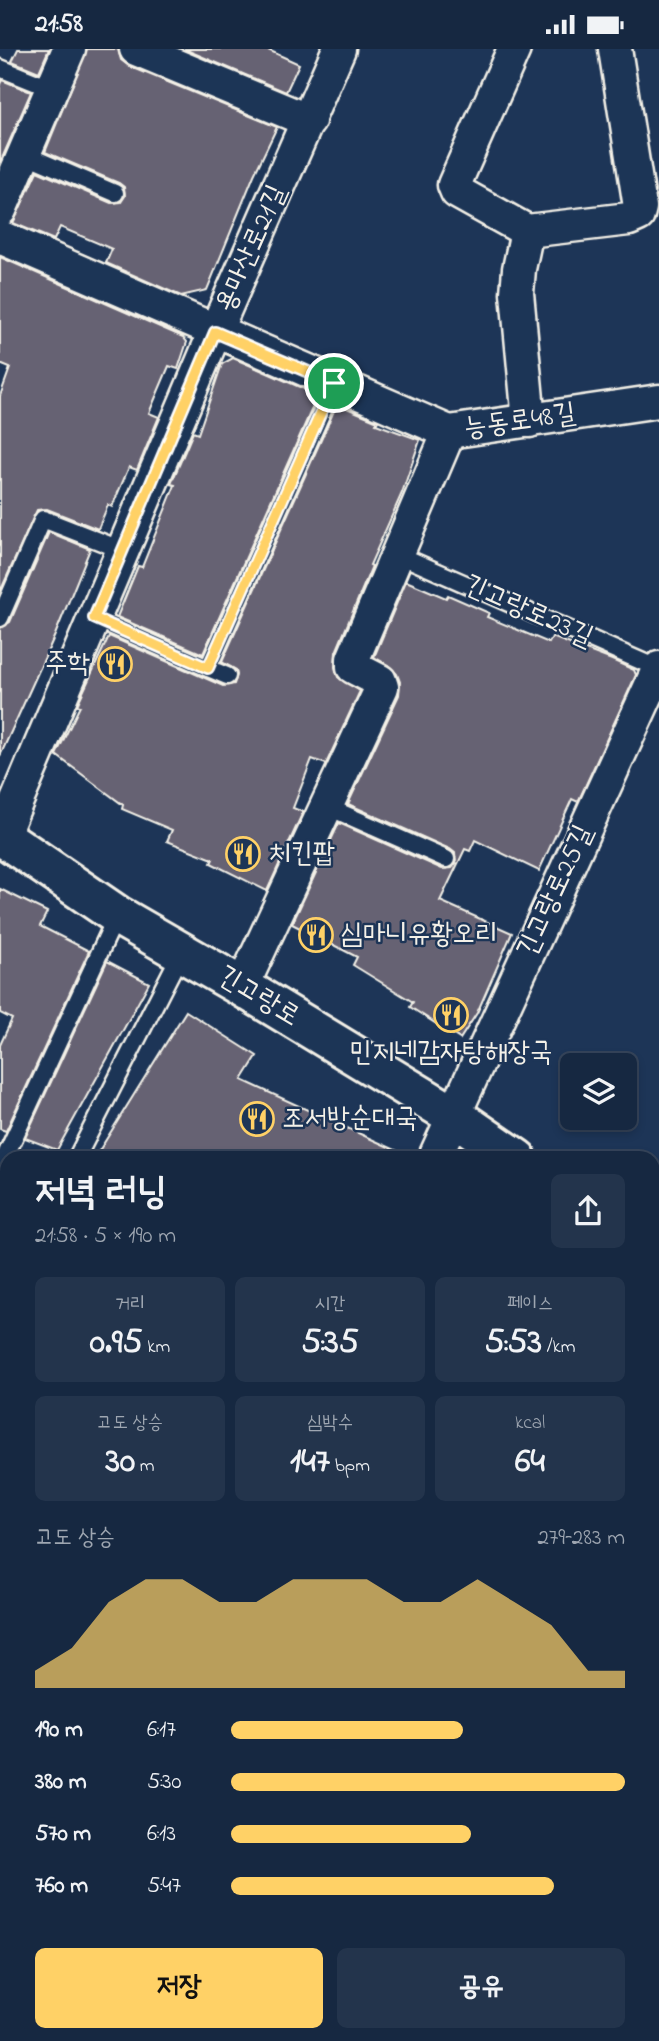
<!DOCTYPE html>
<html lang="ko">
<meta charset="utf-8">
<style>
body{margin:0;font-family:"Indie Flower","Poor Story",sans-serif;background:#23344c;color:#f1f3f6;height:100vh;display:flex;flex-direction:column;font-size:26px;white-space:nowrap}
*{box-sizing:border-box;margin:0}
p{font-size:23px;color:#9ea6b1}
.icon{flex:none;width:38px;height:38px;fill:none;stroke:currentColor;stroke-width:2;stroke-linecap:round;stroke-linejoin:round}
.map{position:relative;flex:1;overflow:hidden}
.side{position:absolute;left:0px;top:1102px;width:660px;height:891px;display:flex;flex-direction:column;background:#162841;border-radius:21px 21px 0 0;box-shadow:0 4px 10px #0003,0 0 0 2px #35445a}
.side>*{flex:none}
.fabs{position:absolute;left:560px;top:1004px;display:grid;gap:14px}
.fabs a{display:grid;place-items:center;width:77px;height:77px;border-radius:10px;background:#162841;box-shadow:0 4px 10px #0003,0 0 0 2px #35445a;font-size:35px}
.pin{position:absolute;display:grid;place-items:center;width:60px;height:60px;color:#fff;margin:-30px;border:4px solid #fff;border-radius:50%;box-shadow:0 2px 7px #0007}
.round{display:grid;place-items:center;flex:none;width:74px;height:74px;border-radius:10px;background:#23344c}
.summary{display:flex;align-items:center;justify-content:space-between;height:119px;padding:0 35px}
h1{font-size:38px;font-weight:800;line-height:52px}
.stats{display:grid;grid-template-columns:repeat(3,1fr);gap:10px;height:119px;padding:7px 35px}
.stats div{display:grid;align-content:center;border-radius:10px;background:#23344c;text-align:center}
.stats b{font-size:35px;font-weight:800}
.stats small{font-size:19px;font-weight:400}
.stats p{font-size:19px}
.chart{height:196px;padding:14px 35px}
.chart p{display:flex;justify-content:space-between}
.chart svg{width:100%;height:126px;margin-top:7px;fill:#ffd166;opacity:.7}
.cta{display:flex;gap:14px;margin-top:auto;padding:14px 35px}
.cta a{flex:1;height:80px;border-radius:10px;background:#ffd166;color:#111;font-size:28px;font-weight:800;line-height:80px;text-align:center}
.cta a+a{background:#23344c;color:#f1f3f6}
ul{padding:0 35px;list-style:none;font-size:23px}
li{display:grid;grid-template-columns:112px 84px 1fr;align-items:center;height:52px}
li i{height:18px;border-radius:9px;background:#ffd166}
.status{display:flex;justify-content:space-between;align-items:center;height:49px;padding:0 35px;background:#162841;direction:ltr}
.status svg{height:19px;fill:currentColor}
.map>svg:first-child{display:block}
.building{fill:#666273;stroke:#f4f1e8;stroke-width:2}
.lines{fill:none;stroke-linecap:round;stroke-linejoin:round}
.service-casing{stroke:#f4f1e8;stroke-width:21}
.minor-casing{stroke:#f4f1e8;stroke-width:37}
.secondary-casing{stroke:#f4f1e8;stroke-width:44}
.service{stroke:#1d3557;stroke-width:16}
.minor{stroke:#1d3557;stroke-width:32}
.secondary{stroke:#1d3557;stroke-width:38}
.route-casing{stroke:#fff;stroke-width:14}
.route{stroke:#ffd166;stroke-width:9}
.labels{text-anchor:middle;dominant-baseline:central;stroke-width:5;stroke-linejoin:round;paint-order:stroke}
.street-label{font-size:28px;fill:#f4f1e8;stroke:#1d3557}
.poi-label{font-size:28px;fill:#f4f1e8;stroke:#1d3557;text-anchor:start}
</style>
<div class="status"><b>21:58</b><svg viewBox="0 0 49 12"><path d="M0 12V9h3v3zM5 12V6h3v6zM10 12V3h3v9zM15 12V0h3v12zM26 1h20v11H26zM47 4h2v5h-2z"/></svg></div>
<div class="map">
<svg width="659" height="1992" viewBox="0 0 659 1992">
<rect width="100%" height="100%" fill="#1d3557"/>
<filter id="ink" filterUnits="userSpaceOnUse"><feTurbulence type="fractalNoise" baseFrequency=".0143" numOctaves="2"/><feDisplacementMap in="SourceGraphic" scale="14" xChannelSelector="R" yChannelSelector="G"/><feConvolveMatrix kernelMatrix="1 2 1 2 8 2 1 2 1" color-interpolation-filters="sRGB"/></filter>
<g filter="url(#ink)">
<!-- building -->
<g class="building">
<path d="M18,0H49L39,23L12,12Z"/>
<path d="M87,0H118L121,11L129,17L277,78L254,126L207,241L181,247L106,214L112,200L60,178L54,191L13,174L37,122L111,154L121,153L125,147L124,138L119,134L45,103Z"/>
<path d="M184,0H266L299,15L286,43Z"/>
<path d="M2,31L31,43L0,114V35Z"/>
<path d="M0,208L183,288L187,293L178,320L169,317L149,364L159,368L137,421L129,418L112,458L108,456L98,480L47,460L37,461L0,543V347L10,319L0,315Z"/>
<path d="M233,309L318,346L203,605L117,568L138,517L142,518L175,436L171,435L193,383L198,385L222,315Z"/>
<path d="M337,355L378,372L376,375L420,391L402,444L370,516L372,517L336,603L335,618L338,628L360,642L326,715L312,710L293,759L303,763L267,842L211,814L213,810L167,792L172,781L122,760L123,756L56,706L80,657L77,656L109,587L223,637L234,635L237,626L236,621L222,613Z"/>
<path d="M49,483L90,500L55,586L0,707V579L10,573Z"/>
<path d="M406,532L446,549L448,546L489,564L487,568L549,594L552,588L612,611L634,621L636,626L578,753L572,750L539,822L475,791L470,802L465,800L440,852L512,884L477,964L460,990L410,958L413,953L353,916L357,908L292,875L339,774L442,820L452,819L456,814L455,804L450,800L348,755L399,646L400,633L397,625L388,616L374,608Z"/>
<path d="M0,840L47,863L40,877L89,902L6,1082L0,1080V996L12,970L0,964Z"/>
<path d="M107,912L149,934L57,1101L25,1089Z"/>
<path d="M186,962L257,1007L242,1031L415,1110H94Z"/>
</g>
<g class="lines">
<!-- service casing -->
<g class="service-casing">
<g id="service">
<path d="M0,19L52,40"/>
<path d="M24,105L115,144"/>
<path d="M397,505L659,620"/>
<path d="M0,569L43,470L122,501"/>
<path d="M94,569L208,619L335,334"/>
<path d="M208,619L227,627"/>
<path d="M326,757L446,810"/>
<path d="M76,1110L181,904"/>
<path d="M0,1119L117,866"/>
<path d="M0,1244L7,1232"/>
<path d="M653,1408L659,1411"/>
<path d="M0,1724L7,1713"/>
<path d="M653,1797L659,1804"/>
<path d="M653,1864L659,1863"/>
<path d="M623,1986L624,1992"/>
<path d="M106,1992L111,1986"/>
</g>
</g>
<!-- minor casing -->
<g class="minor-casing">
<g id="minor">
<path d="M136,0L309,72"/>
<path d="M514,0L454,136L457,143L527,182L629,170L638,166L640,158L615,0"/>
<path d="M0,161L69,0"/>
<path d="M527,182L519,220L517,244L529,372"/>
<path d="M0,188L449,383L659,352"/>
<path d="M0,792L215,283L339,0"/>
<path d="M242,938L382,638L380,632L353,618V610L449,383"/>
<path d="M434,1110L659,619"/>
<path d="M0,1338L7,1341"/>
<path d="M0,1475L7,1463"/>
<path d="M653,1626L659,1628"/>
<path d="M0,1824L7,1831"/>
<path d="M167,1986L172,1992"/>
<path d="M491,1986V1992"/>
<path d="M371,1992L374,1986"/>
</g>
</g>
<!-- secondary casing -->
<g class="secondary-casing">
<g id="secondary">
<path d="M0,786L117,866L242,938L453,1066L517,1110"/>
<path d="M653,1202L659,1206"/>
</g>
</g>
<!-- service -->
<use href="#service" class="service"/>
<!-- minor -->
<use href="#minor" class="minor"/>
<!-- secondary -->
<use href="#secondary" class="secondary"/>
</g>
</g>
<g class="lines" filter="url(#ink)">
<!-- route casing -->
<g class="route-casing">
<path id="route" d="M215,283L334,334L208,619L94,569Z"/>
</g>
<!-- route -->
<use href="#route" class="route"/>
</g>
<!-- icons -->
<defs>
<g id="restaurant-ring" transform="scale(1.75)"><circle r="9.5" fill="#1d3557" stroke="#ffd166" stroke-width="1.5"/><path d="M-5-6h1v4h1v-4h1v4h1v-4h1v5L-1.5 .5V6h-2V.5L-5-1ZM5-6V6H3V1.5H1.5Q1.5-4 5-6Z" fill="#ffd166"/></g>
</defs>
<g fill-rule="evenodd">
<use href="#restaurant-ring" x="115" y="615"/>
<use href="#restaurant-ring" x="243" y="805"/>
<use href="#restaurant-ring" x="316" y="886"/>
<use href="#restaurant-ring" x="451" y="966"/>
<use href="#restaurant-ring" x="257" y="1070"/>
</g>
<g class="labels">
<!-- street labels -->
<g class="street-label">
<text transform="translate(252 200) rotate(-66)">용마산로21길</text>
<text transform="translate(520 373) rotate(-8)">능동로48길</text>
<text transform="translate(528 563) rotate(24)">긴고랑로23길</text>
<text transform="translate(556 843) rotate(-65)">긴고랑로25길</text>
<text transform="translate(258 948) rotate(31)">긴고랑로</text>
</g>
<!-- poi labels -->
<g class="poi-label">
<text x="90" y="615" text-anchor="end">주학</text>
<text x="268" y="805">치킨팝</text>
<text x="340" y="886">심마니유황오리</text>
<text x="451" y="1004" text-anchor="middle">민지네감자탕해장국</text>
<text x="282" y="1070">조서방순대국</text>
</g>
</g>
</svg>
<div class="fabs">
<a><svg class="icon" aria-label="layers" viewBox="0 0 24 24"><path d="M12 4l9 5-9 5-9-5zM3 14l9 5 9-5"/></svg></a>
</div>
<div class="pin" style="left:334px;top:334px;background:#1e9e55"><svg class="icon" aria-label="arrive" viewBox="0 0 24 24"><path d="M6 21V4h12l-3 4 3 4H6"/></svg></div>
<section class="side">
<div class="summary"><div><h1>저녁 러닝</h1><p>21:58 · 5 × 190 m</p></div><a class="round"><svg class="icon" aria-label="share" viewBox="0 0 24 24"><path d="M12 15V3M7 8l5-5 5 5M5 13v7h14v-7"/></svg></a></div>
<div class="stats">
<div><p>거리</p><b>0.95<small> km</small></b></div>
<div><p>시간</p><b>5:35</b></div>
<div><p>페이스</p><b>5:53<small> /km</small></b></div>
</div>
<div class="stats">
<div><p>고도 상승</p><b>30<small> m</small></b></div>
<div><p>심박수</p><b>147<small> bpm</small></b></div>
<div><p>kcal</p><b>64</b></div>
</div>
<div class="chart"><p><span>고도 상승</span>279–283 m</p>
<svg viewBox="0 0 160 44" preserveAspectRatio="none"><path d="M0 44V38L10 30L20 14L30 6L40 6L50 14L60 14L70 6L80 6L90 6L100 14L110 14L120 6L130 14L140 22L150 38L160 38V44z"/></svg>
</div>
<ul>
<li><b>190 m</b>6:17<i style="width:59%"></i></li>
<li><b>380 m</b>5:30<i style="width:100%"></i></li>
<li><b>570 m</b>6:13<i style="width:61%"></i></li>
<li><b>760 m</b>5:47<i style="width:82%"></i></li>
</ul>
<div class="cta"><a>저장</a><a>공유</a></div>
</section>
</div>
